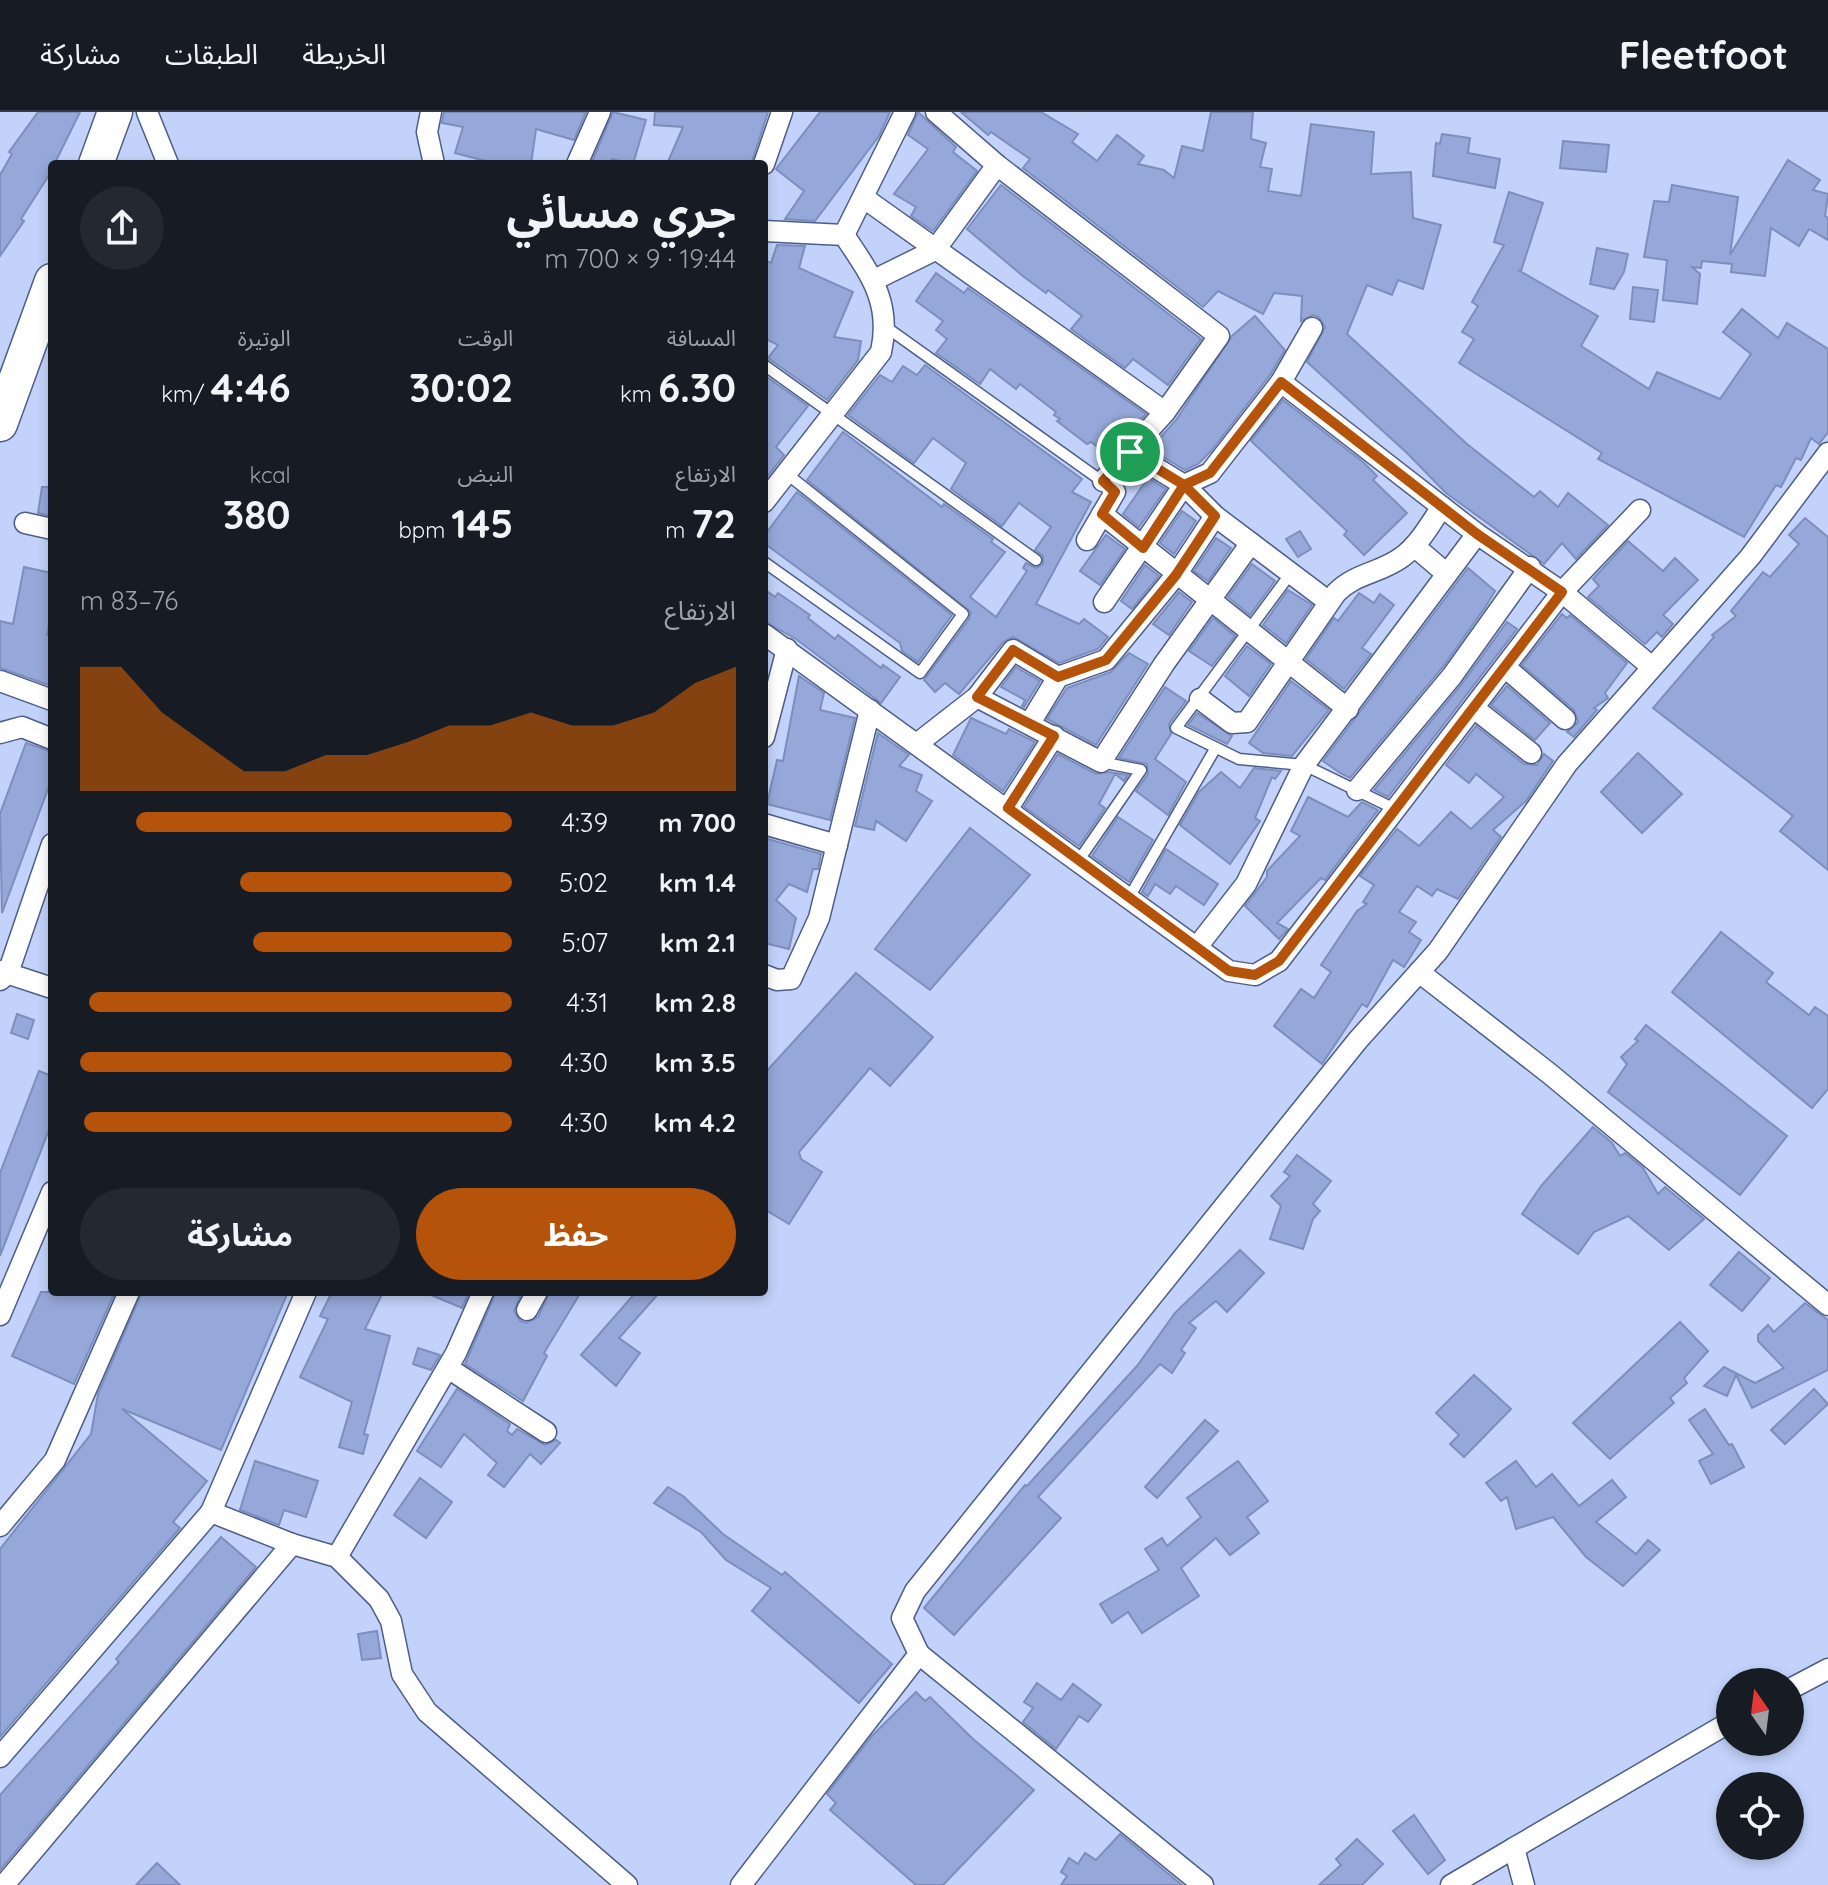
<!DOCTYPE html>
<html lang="ar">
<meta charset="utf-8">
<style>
body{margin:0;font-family:Quicksand,"Noto Sans Arabic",sans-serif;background:#242831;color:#f1f3f6;direction:rtl;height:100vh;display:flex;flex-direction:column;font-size:30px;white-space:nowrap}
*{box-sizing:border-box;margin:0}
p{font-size:26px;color:#9ea1a6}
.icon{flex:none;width:44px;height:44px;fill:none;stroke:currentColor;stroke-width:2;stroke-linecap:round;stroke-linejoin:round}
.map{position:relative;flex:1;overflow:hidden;direction:ltr}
.panel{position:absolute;left:48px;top:48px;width:720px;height:1136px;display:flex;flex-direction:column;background:#171b24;border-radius:8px;box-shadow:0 4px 12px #0003;direction:rtl}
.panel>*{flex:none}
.needle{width:52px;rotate:346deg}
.buttons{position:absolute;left:1716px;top:1556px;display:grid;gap:16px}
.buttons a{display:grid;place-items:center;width:88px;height:88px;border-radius:50%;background:#171b24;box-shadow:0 4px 12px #0003;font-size:40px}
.pin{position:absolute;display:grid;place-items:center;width:68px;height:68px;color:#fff;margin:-34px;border:4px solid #fff;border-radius:50%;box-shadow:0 2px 8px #0007}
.round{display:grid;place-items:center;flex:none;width:84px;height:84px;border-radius:42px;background:#242831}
.head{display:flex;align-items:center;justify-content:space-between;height:136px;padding:0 32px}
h1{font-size:44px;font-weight:700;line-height:60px}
.metrics{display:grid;grid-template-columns:repeat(3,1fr);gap:12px;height:136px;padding:8px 32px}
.metrics div{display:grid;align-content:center}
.metrics b{font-size:40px;font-weight:700}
.metrics small{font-size:22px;font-weight:400}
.metrics p{font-size:22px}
.chart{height:224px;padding:16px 32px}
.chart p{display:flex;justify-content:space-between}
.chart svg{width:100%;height:144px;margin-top:8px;fill:#b45309;opacity:.7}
.primary-button{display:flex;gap:16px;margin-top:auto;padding:16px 32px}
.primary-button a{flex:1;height:92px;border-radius:48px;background:#b45309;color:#fff;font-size:32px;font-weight:700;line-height:92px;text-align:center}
.primary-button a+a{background:#242831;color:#f1f3f6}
ul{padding:0 32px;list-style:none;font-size:26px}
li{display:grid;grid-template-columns:128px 96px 1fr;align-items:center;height:60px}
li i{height:20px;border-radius:10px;background:#b45309}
header{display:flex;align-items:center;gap:48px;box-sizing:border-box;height:112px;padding:0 40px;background:#171b24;border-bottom:2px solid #363941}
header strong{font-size:38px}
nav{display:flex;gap:44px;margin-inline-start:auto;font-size:28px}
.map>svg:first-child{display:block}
.building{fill:#96a8d9;stroke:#7d8ebd;stroke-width:2}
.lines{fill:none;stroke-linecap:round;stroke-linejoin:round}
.service-casing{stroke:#4e5d89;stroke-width:13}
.minor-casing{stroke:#4e5d89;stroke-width:23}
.trunk-casing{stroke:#4e5d89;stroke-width:37}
.service{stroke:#fff;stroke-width:10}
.minor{stroke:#fff;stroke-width:20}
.trunk{stroke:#fff;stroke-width:34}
.route-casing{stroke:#fff;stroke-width:16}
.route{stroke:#b45309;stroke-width:10}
</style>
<header>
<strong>Fleetfoot</strong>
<nav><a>الخريطة</a><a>الطبقات</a><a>مشاركة</a></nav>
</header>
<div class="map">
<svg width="1828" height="1773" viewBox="0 0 1828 1773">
<rect width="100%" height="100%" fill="#c2d2fa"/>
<!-- building -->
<g class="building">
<path d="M38,0H80L49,63L21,107L24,109L0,144V63L12,42L9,40Z"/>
<path d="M444,0H586L574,28L536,17L531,52H497L455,41L463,15L442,11Z"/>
<path d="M613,0L646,8L633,52L612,47V52H591Z"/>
<path d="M655,0H768L751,52H667L683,15L654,13Z"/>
<path d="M820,0H890L879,24L815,109L785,107L804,79L776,57Z"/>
<path d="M918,0L956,35L953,40L977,59L933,119L911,104L916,95L894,82L928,37L908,23Z"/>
<path d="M961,0H1041L1078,22L1072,30L1097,49L1117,23L1144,44L1138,52L1164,58L1174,66L1182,34L1203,39L1211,0H1253L1251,27L1266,31L1260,55L1272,57L1268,79L1301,84L1311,12L1374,20L1371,62L1411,60L1413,106L1441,113L1423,177L1398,168L1392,183L1367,173L1347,222L1467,332L1534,385L1540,379L1558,395L1568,381L1608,413L1576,447L1562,431L1544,452L1446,381L1406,340L1307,250L1325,215L1319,205L1313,203L1301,209L1302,184L1274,181L1263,202L1218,179L1203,195L1023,56L1030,47L991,20L988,23Z"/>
<path d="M1442,22L1470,26L1468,41L1500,47L1495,76L1433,64L1436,31L1440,32Z"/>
<path d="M1563,29L1609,33L1606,60L1560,56Z"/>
<path d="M1788,48L1820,68L1813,78L1828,82L1825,104L1828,106V128L1809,117L1799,134L1771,116L1765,164L1731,160L1732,152L1702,149L1701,156L1692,155L1700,162L1697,192L1663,188L1667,148L1644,145L1654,89L1669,90L1672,73L1738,85L1730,143Z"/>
<path d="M1001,73L1201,227L1168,273L1133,247L1125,256L1071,217L1082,204L1048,178L1046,181L1024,165L967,117Z"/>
<path d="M1509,80L1543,91L1521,159L1518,158L1598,204L1581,234L1649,277L1657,260L1720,287L1751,242L1723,220L1742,197L1778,226L1787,211L1828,237V320L1819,332L1811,326L1801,348L1796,346L1781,375L1776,373L1744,425L1598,347L1602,341L1459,251L1474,227L1462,220L1478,194L1472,190L1504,133L1494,130Z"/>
<path d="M777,133L805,134L799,156L853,180L834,225L861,229L858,248L827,288L768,246L778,233L764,226V148L771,151Z"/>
<path d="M1597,136L1628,142L1624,160L1614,177L1590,172Z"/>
<path d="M936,161L964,181L968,176L1146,302L1124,326L1121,323L1107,342L1091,330L1087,332L1057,309L1060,307L1054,303L1056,300L1020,272L1016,277L990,257L980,272L936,241L947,227L936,218L943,209L916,189Z"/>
<path d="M1633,175L1658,178L1654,210L1630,207Z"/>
<path d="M1255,204L1285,238L1270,263L1211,339L1198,352L1185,358L1150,337L1176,308L1232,224Z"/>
<path d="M925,253L1082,367L1072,380L1091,390L1036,492L1079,512L1084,507L1108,525L1098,537L1059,551L1013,525L1003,530L959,582L945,571L935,580L924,568L969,507L971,500L807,368L843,320L942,395L944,392L993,427L991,430L1005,440L970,485L996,505L1027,459L1023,456L1026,451L1036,456L1043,452V444L1035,438L1051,415L1019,391L1002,414L951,377L966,351L933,326L914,351L848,303L880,263L892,270L903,254L917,263Z"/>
<path d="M764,263L808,294L776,335L784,343L764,369Z"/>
<path d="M1283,288L1363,350L1377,364L1373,368L1407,401L1364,443L1344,423L1347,419L1251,329Z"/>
<path d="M1148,366L1166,377L1139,415L1123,402Z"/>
<path d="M42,375H52V404L38,401Z"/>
<path d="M797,380L952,503L918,550L902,539L900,531L764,431V424Z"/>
<path d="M1182,399L1196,409L1174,442L1160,431Z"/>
<path d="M1805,406L1828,425V758L1780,719L1793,704L1653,596L1714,525L1712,523L1736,504L1731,499L1763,460L1770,465L1799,432L1789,423Z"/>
<path d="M1300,419L1311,437L1298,445L1286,427Z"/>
<path d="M1106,423L1125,437L1100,473L1080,459Z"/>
<path d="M1216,426L1231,436L1208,469L1194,459Z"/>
<path d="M1628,429L1663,459L1675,446L1698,468L1663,503L1673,512L1662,525L1657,520L1645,532L1588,485L1599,474L1593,467Z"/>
<path d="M1252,452L1275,469L1250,503L1228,485Z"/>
<path d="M1145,453L1159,464L1132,497L1121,489Z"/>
<path d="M24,455L52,461V496L47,523L52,524V574L0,556V509L13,512Z"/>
<path d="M1468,456L1495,479L1486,494L1442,556L1350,666L1340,661L1323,649Z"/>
<path d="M764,477L775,485L778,481L810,503L808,506L835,527L838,523L881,556L883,553L900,565L881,591L796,527L764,509Z"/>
<path d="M1288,478L1312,493L1286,531L1263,513Z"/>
<path d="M1179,480L1192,490L1169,523L1153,512Z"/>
<path d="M1359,481L1374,491L1380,482L1394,493L1362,536L1371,542L1344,577L1306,547L1334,506L1338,509Z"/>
<path d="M1562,502L1567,506L1570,503L1627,551L1605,581L1608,586L1594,596L1597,598L1574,625L1567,620L1578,610L1574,598L1522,553Z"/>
<path d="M1213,506L1235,524L1212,554L1189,539Z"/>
<path d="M1507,510L1517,517L1388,685L1374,678L1462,572Z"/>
<path d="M1247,534L1271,552L1249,584L1225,564Z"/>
<path d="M1129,541L1148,552L1096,633L1047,607L1067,576L1111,560Z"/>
<path d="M1016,555L1040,569L1024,595L1022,594L1025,588L1001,575Z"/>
<path d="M799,564L824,581L820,598L855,606L830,708L767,692L777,648L783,649Z"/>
<path d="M1291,569L1329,598L1292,644L1263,641L1249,631Z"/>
<path d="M1507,574L1550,611L1535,628L1491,593Z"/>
<path d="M1165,575L1186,589L1169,612L1171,622L1155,647L1186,670L1168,703L1136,679L1148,662L1147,652L1119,646Z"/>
<path d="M1197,601L1232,624L1227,632L1188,613Z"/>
<path d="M971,606L1006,622L1009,617L1035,630L1003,679L953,643Z"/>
<path d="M1476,614L1524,652L1537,653L1544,642L1553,649L1526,689L1493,718L1501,725L1458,787L1437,777L1432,784L1417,774L1399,800L1416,810L1409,820L1421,828L1404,855L1393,848L1367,895L1362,892L1322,952L1274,914L1301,877L1314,886L1331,860L1321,853L1357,799L1367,792L1363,790L1374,773L1360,764L1397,717L1419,734L1451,700L1471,717L1504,685L1476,662L1469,671L1446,653Z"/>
<path d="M878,621L909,643L899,654L922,663L916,679L932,689L906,729L876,709L874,718L855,714Z"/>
<path d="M26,631L52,640V666L2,801L0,702Z"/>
<path d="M1638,641L1682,682L1642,721L1601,680Z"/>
<path d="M1058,642L1096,662L1109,660L1128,663L1124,669L1115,662L1099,692L1105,696L1079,734L1024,695Z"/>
<path d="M1254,656L1281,659L1275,667L1272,665L1255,706L1260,709L1230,752L1180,713L1199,680L1221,660L1240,676Z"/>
<path d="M1308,685L1348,705L1362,690L1378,698L1325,768L1321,766L1277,811L1288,817L1279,827L1245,794L1267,765V759L1300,724L1291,719Z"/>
<path d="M1118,705L1153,728L1129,770L1092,744Z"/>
<path d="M970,716L1030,763L930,878L875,837Z"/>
<path d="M764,726L821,742L818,757H813L807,780L789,772L776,788L796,806L789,837L764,831Z"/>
<path d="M1166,737L1218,772L1204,793L1176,774L1170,782L1155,772L1148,784L1142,780Z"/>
<path d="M1721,820L1773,861L1766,870L1809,903L1815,895L1828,904V977L1812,996L1672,880Z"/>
<path d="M856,861L933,925L890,974L870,956L799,1040L801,1047L822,1060L789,1112L764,1097V962Z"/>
<path d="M17,902L34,908L28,927L11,921Z"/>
<path d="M1646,913L1787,1024L1740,1083L1608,980L1627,952L1621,945L1638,929L1635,927Z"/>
<path d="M39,959L52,964V1010L0,1144V1061Z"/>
<path d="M1593,1015L1612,1031L1620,1044L1625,1041L1643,1056L1658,1082L1665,1075L1704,1107L1669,1138L1628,1104L1594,1120L1578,1142L1522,1102L1541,1074Z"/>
<path d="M1297,1043L1331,1069L1313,1092L1320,1099L1313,1107L1303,1137L1270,1127L1281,1094L1271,1084L1290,1064L1284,1060Z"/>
<path d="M1240,1138L1264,1161L1227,1200L1216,1189L1189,1211L1196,1216L1181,1238L1185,1241L1172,1261L1160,1252L1038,1385L1061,1406L954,1523L924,1496L1025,1373L1027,1374L1137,1254L1175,1201Z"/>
<path d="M1739,1140L1770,1166L1742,1199L1710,1173Z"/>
<path d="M41,1180H115L74,1272L12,1244Z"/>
<path d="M142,1180H288L221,1338L122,1297L207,1369L173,1410L180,1416L0,1625V1437L91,1322L98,1282Z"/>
<path d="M332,1180H383L365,1217L390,1224L364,1322L368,1323L363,1342L339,1335L352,1290L300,1265L328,1207L320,1204Z"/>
<path d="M424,1180H469L462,1196Z"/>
<path d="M496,1180H522L514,1199L520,1209L526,1211L538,1205L550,1180H581L544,1241L547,1244L523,1289L465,1252Z"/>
<path d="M636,1180H660L619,1226L640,1241L616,1274L581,1243Z"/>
<path d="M1805,1191L1828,1208V1258L1752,1296L1736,1263L1727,1284L1704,1274L1724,1255L1755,1271L1784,1256L1758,1229V1223L1768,1213L1774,1220Z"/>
<path d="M1680,1210L1708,1239L1684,1266L1687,1271L1670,1286L1674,1291L1610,1347L1573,1311Z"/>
<path d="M418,1236L440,1243L431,1258L413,1252Z"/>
<path d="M1474,1263L1511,1297L1464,1345L1450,1332L1459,1323L1436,1301Z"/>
<path d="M457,1277L510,1312L507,1319L512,1323L517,1317L545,1333L556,1328L560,1331L541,1352L530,1342L504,1375L488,1363L497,1351L464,1322L441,1355L417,1339Z"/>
<path d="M1814,1277L1828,1292L1785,1332L1771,1318Z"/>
<path d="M1705,1297L1729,1333L1732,1332L1744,1355L1711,1372L1699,1349L1713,1342L1689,1308Z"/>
<path d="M1205,1308L1218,1319L1157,1386L1145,1375Z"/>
<path d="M255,1349L318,1369L306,1405L284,1398L279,1413L240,1398Z"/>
<path d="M1238,1349L1268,1389L1247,1405L1259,1421L1230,1443L1216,1426L1181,1456L1199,1484L1142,1521L1128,1500L1112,1511L1100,1492L1159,1458L1145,1437L1162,1426L1167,1434L1201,1405L1187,1386Z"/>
<path d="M1516,1349L1536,1375L1552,1362L1579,1394L1612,1368L1626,1385L1596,1410L1636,1442L1648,1428L1660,1438L1623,1474L1586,1445L1553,1405L1516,1417L1507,1385L1501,1389L1486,1371Z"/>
<path d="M420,1366L452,1390L426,1426L394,1403Z"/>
<path d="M668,1375L683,1384L723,1422L782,1463L785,1460L892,1552L859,1591L752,1499L771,1476L726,1448L701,1420L654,1391Z"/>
<path d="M221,1425L256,1455L0,1758V1683L119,1550L116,1547Z"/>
<path d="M377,1519L381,1546L362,1548L358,1522Z"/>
<path d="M1037,1571L1061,1588L1073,1572L1101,1593L1088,1610L1079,1604L1056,1637L1023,1610L1033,1596L1024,1590Z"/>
<path d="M916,1580L925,1589L930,1585L973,1627L1034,1678L943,1773H916L830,1698L836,1691L827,1682L871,1625Z"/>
<path d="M1414,1703L1445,1748L1428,1762L1393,1719Z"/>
<path d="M1120,1722L1182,1773H1061L1067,1764L1061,1760L1069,1746L1078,1752L1085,1741L1096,1748Z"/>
<path d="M1357,1727L1383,1752L1362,1773H1319L1341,1753L1336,1747Z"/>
<path d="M157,1751L180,1773H136Z"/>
</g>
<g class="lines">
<!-- service casing -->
<g class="service-casing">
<g id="service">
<path d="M886,215L1106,372"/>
<path d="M764,253L1036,448"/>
<path d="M764,450L920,561L963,502L787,362"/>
<path d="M1291,461L1176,616L1239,647L1304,653L1395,697"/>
<path d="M1079,748L1141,658L1101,650"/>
<path d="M1130,784L1215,637"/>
</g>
</g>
<!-- minor casing -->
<g class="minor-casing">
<g id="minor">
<path d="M147,0L168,52"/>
<path d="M431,0L427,20L434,52"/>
<path d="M936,0L997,53L1219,224L1165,300"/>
<path d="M577,52L600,0"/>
<path d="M764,52L782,0"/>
<path d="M864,86L1165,300L1103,369"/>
<path d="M764,119L844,123C870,162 892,190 881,240L764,390"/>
<path d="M844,123L905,0"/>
<path d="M874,168L935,138L997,53"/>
<path d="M1281,270L1477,422L1562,480L1652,555"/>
<path d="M1130,340L1184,373L1215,404L1329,490"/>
<path d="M1102,402L1348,597"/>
<path d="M25,411L52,417"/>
<path d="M1087,428L1115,380"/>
<path d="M1414,434L1447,462"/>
<path d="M1104,490L1184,373L1210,361L1281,270L1312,216"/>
<path d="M764,522L1229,859L1255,863L1279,849L1562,480L1640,398"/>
<path d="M1506,556L1565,607"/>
<path d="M0,569L52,588"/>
<path d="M977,585L1101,650L1164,552L1251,431"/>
<path d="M1200,587L1232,611L1247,610L1336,481C1355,461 1381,461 1402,445C1419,433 1430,412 1442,395"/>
<path d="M1475,597L1531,641"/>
<path d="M1030,611L1058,565L1106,548L1176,463L1215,404"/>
<path d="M0,621L22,615L52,627"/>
<path d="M764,625L787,537"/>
<path d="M918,631L977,585L1013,538L1058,565"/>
<path d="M1357,678L1452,564L1530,455"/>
<path d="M1008,696L1054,624"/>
<path d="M764,712L837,733"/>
<path d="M1197,835L1246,772L1304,653L1477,422"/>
<path d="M0,859L52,876"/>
<path d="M1419,860L1550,962L1828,1193"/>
<path d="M764,863L777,868L791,867L819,806L870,598"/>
<path d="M0,868L8,861L52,732"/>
<path d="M527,1198L537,1180"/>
<path d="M0,1203L52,1080"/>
<path d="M448,1256L546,1320"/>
<path d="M211,1400L292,1432L337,1445L379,1487L391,1509L402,1562L427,1600L627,1773"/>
<path d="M0,1414L55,1348L129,1180"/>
<path d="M337,1445L456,1241L483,1180"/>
<path d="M919,1542L1203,1773"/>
<path d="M1790,1577L1828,1557"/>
<path d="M0,1645L211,1400L306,1180"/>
<path d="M4,1773L292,1432"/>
<path d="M741,1773L919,1542L902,1506L915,1479L1358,928L1438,839L1567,652L1750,445L1828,341"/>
<path d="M1451,1773L1514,1736"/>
<path d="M1524,1773L1514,1736L1730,1610"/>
</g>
</g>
<!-- trunk casing -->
<g class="trunk-casing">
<g id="trunk">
<path d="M96,52L115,0"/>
<path d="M0,312L52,169"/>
</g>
</g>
<!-- service -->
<use href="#service" class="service"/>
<!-- minor -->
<use href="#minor" class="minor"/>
<!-- trunk -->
<use href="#trunk" class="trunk"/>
</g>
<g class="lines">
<!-- route casing -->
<g class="route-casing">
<path id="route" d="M1130,340L1184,373L1215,404L1176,463L1106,548L1058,565L1013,538L977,585L1054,624L1008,696L1229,859L1255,863L1279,849L1562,480L1477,422L1281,270L1210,361L1184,373L1143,436L1102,402L1115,380L1103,369L1130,340"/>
</g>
<!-- route -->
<use href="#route" class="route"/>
</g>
</svg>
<div class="buttons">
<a><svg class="needle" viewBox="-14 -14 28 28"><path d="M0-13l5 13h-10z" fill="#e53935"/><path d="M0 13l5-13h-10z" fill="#9ea1a6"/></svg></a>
<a><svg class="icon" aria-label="locate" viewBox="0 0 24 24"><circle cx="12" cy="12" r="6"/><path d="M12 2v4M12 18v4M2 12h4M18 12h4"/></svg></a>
</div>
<div class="pin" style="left:1130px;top:340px;background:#1e9e55"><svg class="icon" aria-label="arrive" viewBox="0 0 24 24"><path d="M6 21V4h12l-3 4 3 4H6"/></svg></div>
<section class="panel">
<div class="head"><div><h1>جري مسائي</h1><p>19:44 · 9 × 700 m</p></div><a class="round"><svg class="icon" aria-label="share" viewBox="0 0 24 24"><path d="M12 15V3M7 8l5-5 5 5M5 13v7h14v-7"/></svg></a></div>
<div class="metrics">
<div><p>المسافة</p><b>6.30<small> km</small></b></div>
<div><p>الوقت</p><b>30:02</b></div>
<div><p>الوتيرة</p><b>4:46<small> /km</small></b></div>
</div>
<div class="metrics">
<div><p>الارتفاع</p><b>72<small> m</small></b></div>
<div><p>النبض</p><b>145<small> bpm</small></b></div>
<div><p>kcal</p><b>380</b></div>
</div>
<div class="chart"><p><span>الارتفاع</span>76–83 m</p>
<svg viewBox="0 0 160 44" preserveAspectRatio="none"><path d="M0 44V6L10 6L20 20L30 29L40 38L50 38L60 33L70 33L80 29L90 24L100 24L110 20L120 24L130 24L140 20L150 11L160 6V44z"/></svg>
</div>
<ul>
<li><b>700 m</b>4:39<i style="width:87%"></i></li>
<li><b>1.4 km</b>5:02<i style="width:63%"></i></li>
<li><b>2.1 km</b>5:07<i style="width:60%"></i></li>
<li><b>2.8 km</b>4:31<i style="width:98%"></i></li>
<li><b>3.5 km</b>4:30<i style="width:100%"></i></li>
<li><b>4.2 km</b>4:30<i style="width:99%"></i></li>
</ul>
<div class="primary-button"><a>حفظ</a><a>مشاركة</a></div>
</section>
</div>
